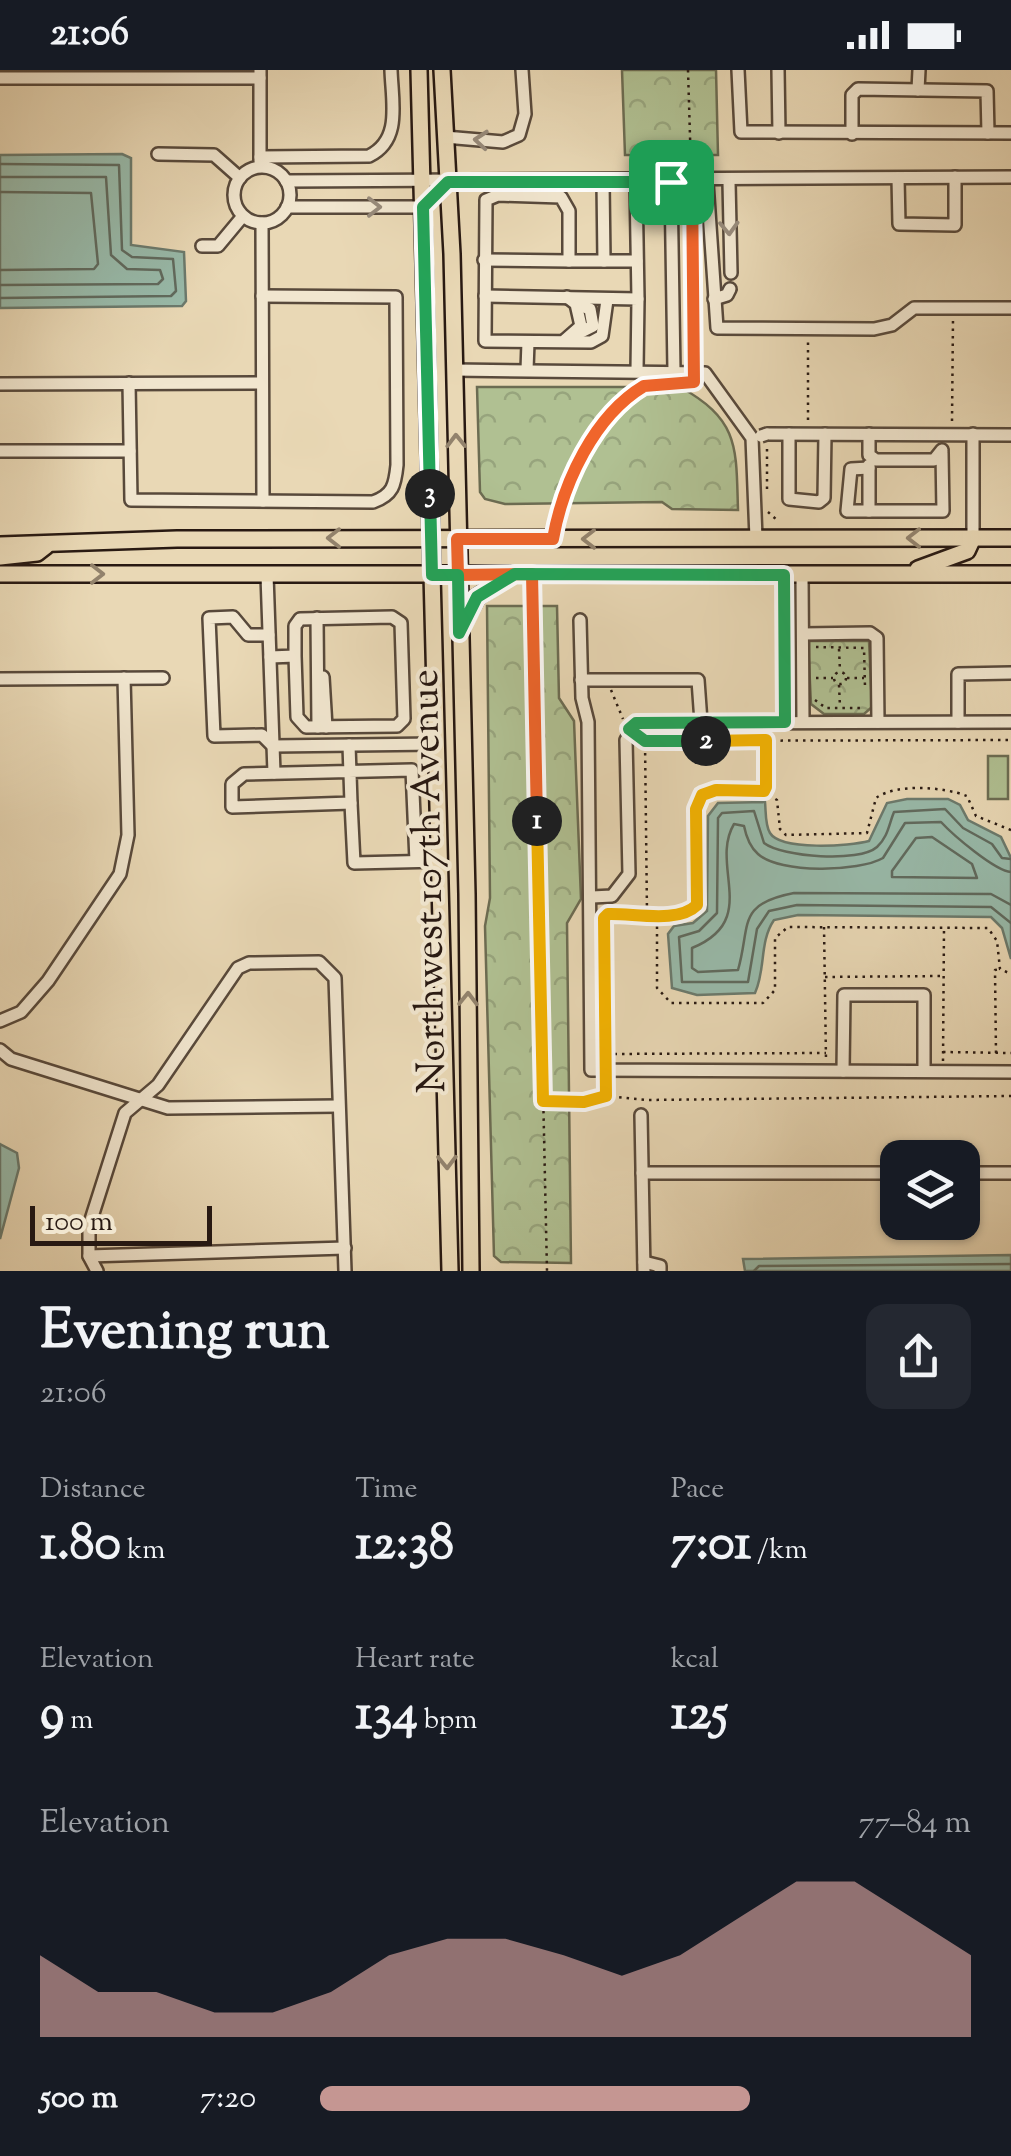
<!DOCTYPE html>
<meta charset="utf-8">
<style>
body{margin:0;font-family:"Sorts Mill Goudy",serif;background:#242831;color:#f1f3f6;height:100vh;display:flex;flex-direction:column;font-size:38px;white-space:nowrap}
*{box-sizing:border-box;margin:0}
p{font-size:32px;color:#9ea1a6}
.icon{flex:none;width:55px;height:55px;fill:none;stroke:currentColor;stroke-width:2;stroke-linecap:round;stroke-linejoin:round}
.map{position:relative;height:1201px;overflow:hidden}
.side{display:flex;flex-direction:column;background:#171b24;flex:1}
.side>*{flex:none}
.controls{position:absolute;left:880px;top:1070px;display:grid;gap:20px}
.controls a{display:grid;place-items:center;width:100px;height:100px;border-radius:20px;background:#171b24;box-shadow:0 2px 8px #0004;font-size:50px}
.scale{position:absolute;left:30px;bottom:25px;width:182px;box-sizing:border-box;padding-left:10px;border:5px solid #281912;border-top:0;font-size:28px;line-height:35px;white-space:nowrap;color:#281912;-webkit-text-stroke:8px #f1e6cf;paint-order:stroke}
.pin{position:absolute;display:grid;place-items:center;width:85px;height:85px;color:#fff;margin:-42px;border-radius:20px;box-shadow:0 5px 15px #0006}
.km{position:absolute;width:50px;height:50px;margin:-25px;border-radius:50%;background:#222;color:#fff;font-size:28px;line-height:50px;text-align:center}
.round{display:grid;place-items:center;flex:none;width:105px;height:105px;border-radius:20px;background:#242831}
.head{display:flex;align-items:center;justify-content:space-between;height:170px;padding:0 40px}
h1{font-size:55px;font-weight:700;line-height:75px}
.stats{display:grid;grid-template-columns:repeat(3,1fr);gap:15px;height:170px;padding:10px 40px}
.stats div{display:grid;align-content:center}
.stats b{font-size:50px;font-weight:700}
.stats small{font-size:28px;font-weight:400}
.stats p{font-size:28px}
.chart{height:280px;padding:20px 40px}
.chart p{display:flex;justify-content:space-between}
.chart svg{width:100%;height:180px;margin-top:10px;fill:#c59692;opacity:.7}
ul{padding:0 40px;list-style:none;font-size:32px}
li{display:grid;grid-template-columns:160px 120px 1fr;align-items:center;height:75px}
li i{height:25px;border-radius:12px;background:#c59692}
.status{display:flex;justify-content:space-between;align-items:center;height:70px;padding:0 50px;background:#171b24;direction:ltr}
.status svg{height:28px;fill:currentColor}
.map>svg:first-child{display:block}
.park{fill:url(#park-crowns);stroke:#6c6c52;stroke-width:2.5}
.garden{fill:#b0c092;stroke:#6c6c52;stroke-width:2.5}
.water{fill:#98baaa;stroke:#6b7a6d;stroke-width:2.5}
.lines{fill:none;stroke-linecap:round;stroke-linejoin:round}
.shore{stroke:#606a5e;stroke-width:2.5}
.minor-casing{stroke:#58493b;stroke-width:16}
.major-casing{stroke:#281912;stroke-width:20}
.path{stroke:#281912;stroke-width:2.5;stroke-dasharray:2.5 5;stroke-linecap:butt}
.minor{stroke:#f1e6cf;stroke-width:11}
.major{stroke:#e9d8b5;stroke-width:15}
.minor-bridge-casing{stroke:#58493b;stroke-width:16;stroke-linecap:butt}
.minor-bridge{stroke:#f1e6cf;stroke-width:11}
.oneway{stroke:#978a7a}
.oneway2{stroke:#92826c}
.split-1-casing{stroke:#fff;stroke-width:20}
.split-2-casing{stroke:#fff;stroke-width:20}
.split-3-casing{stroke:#fff;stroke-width:20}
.split-4-casing{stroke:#fff;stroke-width:20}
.split-1{stroke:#f0652b;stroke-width:12}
.split-2{stroke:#f5b400;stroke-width:12}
.split-3{stroke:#22a559;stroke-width:12}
.split-4{stroke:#22a559;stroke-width:12}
.labels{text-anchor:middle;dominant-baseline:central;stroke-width:8;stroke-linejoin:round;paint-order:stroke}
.street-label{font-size:40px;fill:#281912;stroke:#f1e6cf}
</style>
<div class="status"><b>21:06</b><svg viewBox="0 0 49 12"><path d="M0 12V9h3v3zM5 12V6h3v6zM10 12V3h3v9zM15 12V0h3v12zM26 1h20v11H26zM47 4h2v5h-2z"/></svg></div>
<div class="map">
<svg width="1011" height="1201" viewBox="0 0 1011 1201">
<defs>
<pattern id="park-crowns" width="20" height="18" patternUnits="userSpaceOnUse" patternTransform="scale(2.5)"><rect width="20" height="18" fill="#b0c092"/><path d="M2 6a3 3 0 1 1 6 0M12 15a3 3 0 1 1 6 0" fill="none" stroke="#97a47d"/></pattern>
</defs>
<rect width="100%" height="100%" fill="#e9d8b5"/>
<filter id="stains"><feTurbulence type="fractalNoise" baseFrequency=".002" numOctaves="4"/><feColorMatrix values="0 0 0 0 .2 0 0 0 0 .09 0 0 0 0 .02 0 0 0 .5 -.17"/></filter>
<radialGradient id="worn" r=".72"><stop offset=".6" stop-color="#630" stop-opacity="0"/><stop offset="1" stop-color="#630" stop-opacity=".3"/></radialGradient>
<!-- park -->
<g class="park">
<path d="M622,0H716L718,85H625Z"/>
<path d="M477,317H680C740,350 736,378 738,440L672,439L662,432L505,434L485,429L480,422Z"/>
<path d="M487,536H557L559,628L574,651L581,829L567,853L571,1193L501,1192L494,1186L485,856L490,828Z"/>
<path d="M808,571H869L872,637L864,644H824L811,634Z"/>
</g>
<!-- garden -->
<rect class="garden" x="988" y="686" width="20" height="43"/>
<!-- water -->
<g class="water">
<path d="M122,84L131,88V175L184,182L186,231L182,236L0,238V85Z"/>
<path d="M907,729H948L960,735L968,750L1001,767L1011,788V889L1002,858L991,847L798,845L774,850C759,872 766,899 755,923L697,925L672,918L668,864L674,856L693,853L707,841L708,746L718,733L765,732C766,742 765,755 770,763C781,781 850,776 869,771L887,733Z"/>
<path d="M0,1074L17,1083L19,1098L0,1169Z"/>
<path d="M1011,1185V1201H745L743,1189Z"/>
</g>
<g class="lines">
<!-- shore -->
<g class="shore">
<path d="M0,94L119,95L122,180L132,187L173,189L176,221L171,226L0,228"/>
<path d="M0,107H106L111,185L127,199L160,200L163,209L158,214L0,215"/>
<path d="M0,122L91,123L98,194L94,199L0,200"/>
<path d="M932,767L972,794L977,808L892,807V801L916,768Z"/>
<path d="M1011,789L1002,788L992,774L963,758L945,739L894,742C889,754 888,767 877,777C859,793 782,787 764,773L754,741L722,743L718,748L717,843L699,861L679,867L682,912H748L757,859L769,841L797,835L991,837L1011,853"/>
<path d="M1011,802C995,801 953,765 941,752L905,753L883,788C859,802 780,804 758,784C750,777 746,766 744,756L734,754C709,796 761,850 692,878V898L698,902L738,900C751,855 736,834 794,823L991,824L1011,835"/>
<path d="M754,1201L759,1196L1011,1194"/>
</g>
<!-- minor casing -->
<g class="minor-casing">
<g id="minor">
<path d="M738,0L741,62L1011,63"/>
<path d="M778,0L779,63"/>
<path d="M0,8H260"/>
<path d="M918,20L919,0"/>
<path d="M852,64V25L858,19L987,21L988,63"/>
<path d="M445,67L503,72L519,65L525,44L522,0"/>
<path d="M158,84L214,85L240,108"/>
<path d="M260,87L369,86C402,70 392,32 391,0"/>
<path d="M260,91V0"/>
<circle cx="262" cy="125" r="28"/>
<path d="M898,108L899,154L955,155V107"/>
<path d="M286,111L1011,107"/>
<path d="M603,112L604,191H637"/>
<path d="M636,112L638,229"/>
<path d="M671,112L674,301"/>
<path d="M707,112L717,258L874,259L892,255L914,238H1011"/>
<path d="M729,112L731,203"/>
<path d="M287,137H423L447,112"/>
<path d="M262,153L263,431"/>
<path d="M202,176H218L243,146"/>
<path d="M484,190L569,191"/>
<path d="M604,191H569V141L561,127L498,125L486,130L485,271L591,272L602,266L607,230"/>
<path d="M485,226L638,229L637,300"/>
<path d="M714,229L727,225L730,219"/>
<path d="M575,265L593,256L590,239L576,234"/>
<path d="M565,270L581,256L576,234L567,227"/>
<path d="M454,300L705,303L752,368L756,468"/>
<path d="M527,300L528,272"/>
<path d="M129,313L131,430L373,432C393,425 395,415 397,395L396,227L262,226"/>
<path d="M0,314L262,313"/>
<path d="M767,364L1011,365"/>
<path d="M789,364V429L819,432L824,428L825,364"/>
<path d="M869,364V385L876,390H934L942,380"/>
<path d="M973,364V468"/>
<path d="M0,381H130"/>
<path d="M869,398L851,399L847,441H943L942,383"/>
<path d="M869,441V395"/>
<path d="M267,505L274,703"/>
<path d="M784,505L785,652"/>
<path d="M802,505L803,652"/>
<path d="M317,548L318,657"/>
<path d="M580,550L582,628L588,652L591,1000L1011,1002"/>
<path d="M803,564L870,563L877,568L878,652"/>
<path d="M269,565H248L233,547L209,548L214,666L262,665L273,676L436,674"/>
<path d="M270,587L295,586V556L300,549L392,547L401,553L404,649L397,656L306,657L297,647L295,586"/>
<path d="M323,607L326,657"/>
<path d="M0,609L163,608"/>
<path d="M581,610H698L701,652"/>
<path d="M958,652V604L1011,603"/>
<path d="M349,675L351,733L232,737V714L244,704L412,700L416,791"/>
<path d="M351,733L354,793L440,791"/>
<path d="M592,827L612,826L629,804L626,670L636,653L1011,652"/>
<path d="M0,951L21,942L48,911L120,804L128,765L124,608"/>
<path d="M0,980L11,989L168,1038L338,1036"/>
<path d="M843,1001L844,925H924V1001"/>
<path d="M641,1045L644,1201"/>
<path d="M642,1103H898"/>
<path d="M962,1103H1011"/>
<path d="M89,1186L345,1178"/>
<path d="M644,1192L660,1196V1201"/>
<path d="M97,1201L89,1186V1156L125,1043L158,1015L238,898L249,893L319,892L335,908L345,1201"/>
</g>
</g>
<!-- major casing -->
<g class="major-casing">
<g id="major">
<path d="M419,0L450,1201"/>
<path d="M442,0L452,184L467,824L471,1201"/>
<path d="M0,475L177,469L1011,468"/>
<path d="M0,487L37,483L46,476"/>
<path d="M918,499L967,481L973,468"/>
<path d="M0,504H1011"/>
<path d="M460,559L477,527L506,508"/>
</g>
</g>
<!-- path -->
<g class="path">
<path d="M688,0L691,99"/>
<path d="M692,122L694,289"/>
<path d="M808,350V268"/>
<path d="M952,351L953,249"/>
<path d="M767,419V377"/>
<path d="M768,442L778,451"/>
<path d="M556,452L583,385L645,315"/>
<path d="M532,516L547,1201"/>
<path d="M816,577L864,578L865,617"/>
<path d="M839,579L840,601"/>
<circle cx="840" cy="608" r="6"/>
<path d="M816,608H833"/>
<path d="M847,608H864"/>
<path d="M839,615L840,637"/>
<path d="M611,620L623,649"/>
<path d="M815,630L826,638H864"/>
<path d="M765,719L766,672"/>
<path d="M1011,760L976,746L967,726C944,717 897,713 876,728L867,763L786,765L780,759L777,730L763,721H708L696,739L697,835L690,842H670L657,854V918L671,933H763L775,920V868L788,857L988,858L997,871L1000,899L1011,904"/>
<path d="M647,843L645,671L1011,670"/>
<path d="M824,857L826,989"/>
<path d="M825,907L942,906"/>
<path d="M943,982L1011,983"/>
<path d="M996,983L995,900L1000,899"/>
<path d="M607,984L826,983"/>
<path d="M606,990L604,848L608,844L647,843L661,847"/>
<path d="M943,991L944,859"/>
<path d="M545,1031L584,1032L606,1026L646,1030L1011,1026"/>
</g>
<!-- minor -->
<use href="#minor" class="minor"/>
<!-- major -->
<use href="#major" class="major"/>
<!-- minor-bridge casing -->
<g class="minor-bridge-casing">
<path id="minor-bridge" d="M761,366L767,364"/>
</g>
<!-- minor-bridge -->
<use href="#minor-bridge" class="minor-bridge"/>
</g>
<!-- one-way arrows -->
<defs><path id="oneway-chevron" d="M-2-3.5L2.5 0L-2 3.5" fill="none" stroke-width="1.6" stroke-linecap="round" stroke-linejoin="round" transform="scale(2.5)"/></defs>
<g class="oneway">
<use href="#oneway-chevron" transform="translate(481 70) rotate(-175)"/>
<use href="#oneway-chevron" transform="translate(374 137)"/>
<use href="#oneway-chevron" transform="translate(729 158) rotate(88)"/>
</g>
<g class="oneway2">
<use href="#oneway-chevron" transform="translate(456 371) rotate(-91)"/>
<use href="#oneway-chevron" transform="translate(334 468) rotate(180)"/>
<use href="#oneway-chevron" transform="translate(914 468) rotate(-180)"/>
<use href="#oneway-chevron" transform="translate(589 469) rotate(180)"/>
<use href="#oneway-chevron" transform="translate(97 504)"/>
<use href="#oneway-chevron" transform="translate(468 929) rotate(-89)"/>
<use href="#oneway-chevron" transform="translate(447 1092) rotate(89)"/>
</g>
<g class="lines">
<!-- split-1 casing -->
<g class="split-1-casing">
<path id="split-1" d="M537,751L532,504L458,505L457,469H553C563,413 594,346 644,316L694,312L692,112H671"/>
</g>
<!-- split-2 casing -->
<g class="split-2-casing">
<path id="split-2" d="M537,751L543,1031L584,1032L606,1026L604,848L608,844C634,843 678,854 697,835L696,739L702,725L716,720L764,721L766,717V670L706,671"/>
</g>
<!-- split-3 casing -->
<g class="split-3-casing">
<path id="split-3" d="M430,424L432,505H458L459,563L477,527L515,504L784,505L785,652L636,653L629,659L645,671H706"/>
</g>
<!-- split-4 casing -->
<g class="split-4-casing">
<path id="split-4" d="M430,424L423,137L448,112H671"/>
</g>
<!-- split-1 -->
<use href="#split-1" class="split-1"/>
<!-- split-2 -->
<use href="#split-2" class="split-2"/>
<!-- split-3 -->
<use href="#split-3" class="split-3"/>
<!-- split-4 -->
<use href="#split-4" class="split-4"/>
</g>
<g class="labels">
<!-- street labels -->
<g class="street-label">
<text transform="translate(431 811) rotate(-91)">Northwest 107th Avenue</text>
</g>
</g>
<rect width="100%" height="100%" filter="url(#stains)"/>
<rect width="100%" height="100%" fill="url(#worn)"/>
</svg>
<div class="controls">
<a><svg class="icon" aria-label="layers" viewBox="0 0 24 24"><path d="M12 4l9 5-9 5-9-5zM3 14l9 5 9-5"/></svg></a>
</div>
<div class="scale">100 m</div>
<div class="pin" style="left:671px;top:112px;background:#1e9e55"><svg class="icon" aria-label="arrive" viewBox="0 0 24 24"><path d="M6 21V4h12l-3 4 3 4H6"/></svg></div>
<b class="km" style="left:537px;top:751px">1</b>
<b class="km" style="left:706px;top:671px">2</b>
<b class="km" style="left:430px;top:424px">3</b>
</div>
<section class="side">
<div class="head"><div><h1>Evening run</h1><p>21:06</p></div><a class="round"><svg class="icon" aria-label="share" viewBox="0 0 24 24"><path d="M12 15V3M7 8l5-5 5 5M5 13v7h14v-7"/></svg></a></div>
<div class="stats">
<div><p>Distance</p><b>1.80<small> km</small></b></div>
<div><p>Time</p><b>12:38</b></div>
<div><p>Pace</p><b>7:01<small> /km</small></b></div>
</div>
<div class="stats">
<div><p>Elevation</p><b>9<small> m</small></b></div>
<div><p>Heart rate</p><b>134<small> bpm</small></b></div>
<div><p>kcal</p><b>125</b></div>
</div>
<div class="chart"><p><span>Elevation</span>77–84 m</p>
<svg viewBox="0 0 160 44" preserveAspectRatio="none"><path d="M0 44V24L10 33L20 33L30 38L40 38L50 33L60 24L70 20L80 20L90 24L100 29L110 24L120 15L130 6L140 6L150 15L160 24V44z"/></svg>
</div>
<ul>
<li><b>500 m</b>7:20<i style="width:66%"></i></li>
</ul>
</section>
